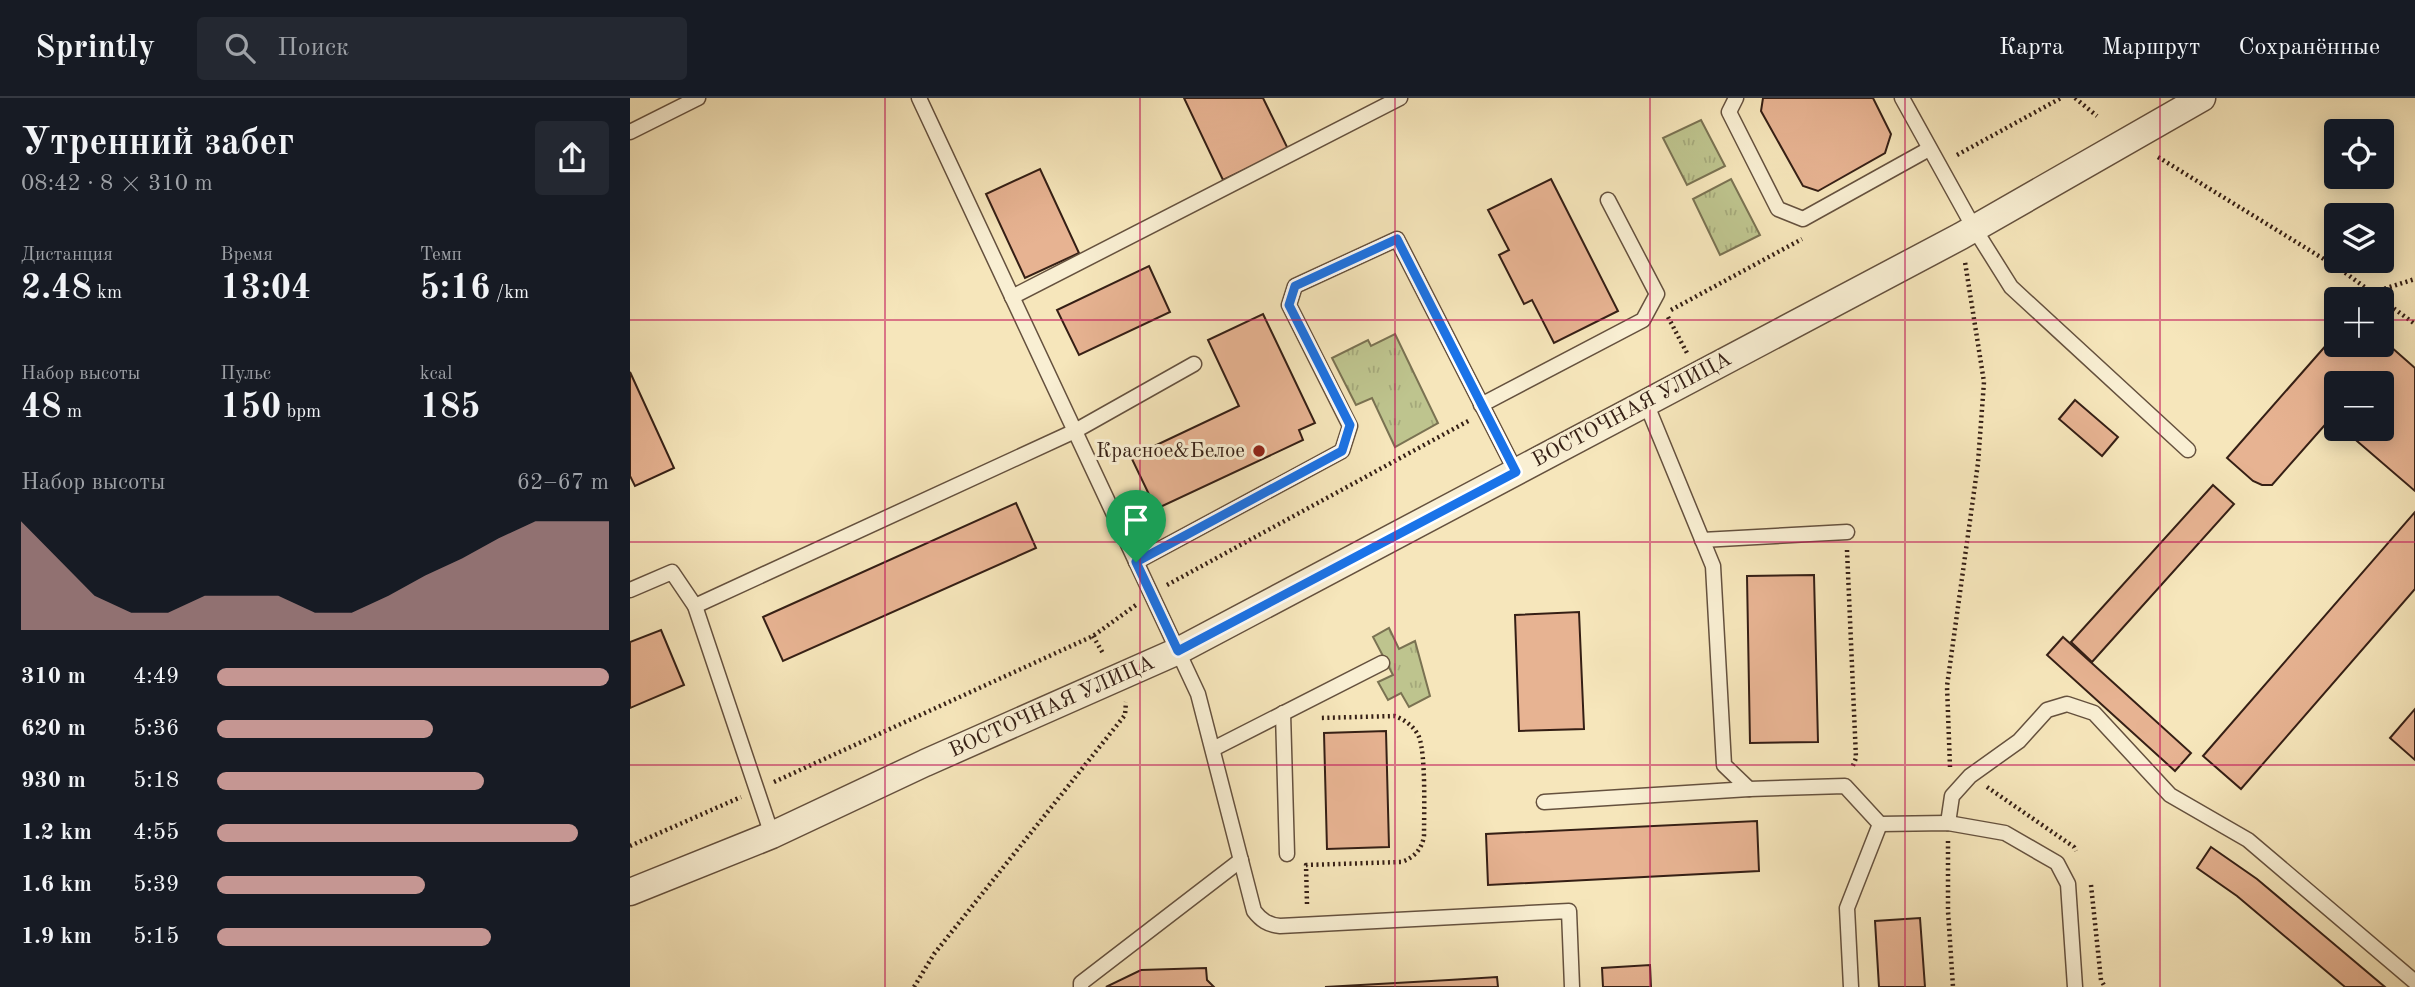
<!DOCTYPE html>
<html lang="ru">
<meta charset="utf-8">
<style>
body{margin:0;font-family:"Old Standard TT",serif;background:#242831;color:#f1f3f6;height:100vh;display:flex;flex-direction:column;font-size:26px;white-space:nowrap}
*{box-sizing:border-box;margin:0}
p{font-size:23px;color:#9ea1a6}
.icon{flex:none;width:38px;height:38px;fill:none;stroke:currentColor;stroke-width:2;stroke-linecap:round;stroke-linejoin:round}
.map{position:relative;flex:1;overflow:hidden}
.panel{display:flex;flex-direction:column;background:#171b24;width:630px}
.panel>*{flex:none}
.tools{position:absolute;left:1694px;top:21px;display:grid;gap:14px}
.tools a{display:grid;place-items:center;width:70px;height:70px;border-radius:7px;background:#171b24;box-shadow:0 4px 18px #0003;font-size:35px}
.pin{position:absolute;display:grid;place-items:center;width:60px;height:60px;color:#fff;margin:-72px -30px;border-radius:50% 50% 50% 0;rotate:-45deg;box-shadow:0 0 7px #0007}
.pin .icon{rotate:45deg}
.round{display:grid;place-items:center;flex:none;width:74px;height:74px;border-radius:7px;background:#242831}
.head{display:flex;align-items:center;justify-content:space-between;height:119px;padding:0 21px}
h1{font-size:38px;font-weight:700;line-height:52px}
.metrics{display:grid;grid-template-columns:repeat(3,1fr);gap:10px;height:119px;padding:7px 21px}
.metrics div{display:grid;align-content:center}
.metrics b{font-size:35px;font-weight:700}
.metrics small{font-size:19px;font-weight:400}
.metrics p{font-size:19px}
.chart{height:196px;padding:14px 21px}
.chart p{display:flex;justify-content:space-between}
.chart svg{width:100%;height:126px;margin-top:7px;fill:#c59692;opacity:.7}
ul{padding:0 21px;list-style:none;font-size:23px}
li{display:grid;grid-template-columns:112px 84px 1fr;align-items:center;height:52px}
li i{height:18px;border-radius:9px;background:#c59692}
header{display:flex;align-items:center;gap:42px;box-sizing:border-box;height:98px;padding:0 35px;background:#171b24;border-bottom:2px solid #363941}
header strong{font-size:33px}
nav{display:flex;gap:38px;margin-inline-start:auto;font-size:24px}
.search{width:490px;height:63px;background:#242831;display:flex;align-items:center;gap:18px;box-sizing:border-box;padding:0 24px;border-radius:7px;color:#9ea1a6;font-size:26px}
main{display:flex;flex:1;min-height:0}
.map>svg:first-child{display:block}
.park{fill:url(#park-tufts);stroke:#7a7252;stroke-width:2}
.building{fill:#e7b392;stroke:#351f15;stroke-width:2}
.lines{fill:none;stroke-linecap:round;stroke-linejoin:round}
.service-casing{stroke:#65513e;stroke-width:17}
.minor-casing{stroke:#65513e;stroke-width:29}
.path{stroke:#351f15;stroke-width:4.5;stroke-dasharray:2 3.5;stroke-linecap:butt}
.service{stroke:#f9efd3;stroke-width:14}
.minor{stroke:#f9efd3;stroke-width:26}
.route-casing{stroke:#fff;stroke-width:14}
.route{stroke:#1a73e8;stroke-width:9}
.grid{fill:none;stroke:#c2185b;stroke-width:2;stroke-opacity:0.55}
.poi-dot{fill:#8f2418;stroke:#f9efd3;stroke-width:2.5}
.labels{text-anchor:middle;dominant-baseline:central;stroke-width:6;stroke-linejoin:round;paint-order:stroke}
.street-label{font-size:21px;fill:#351f15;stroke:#f9efd3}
.poi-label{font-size:21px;fill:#351f15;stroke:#f9efd3;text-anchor:end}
</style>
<header>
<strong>Sprintly</strong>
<div class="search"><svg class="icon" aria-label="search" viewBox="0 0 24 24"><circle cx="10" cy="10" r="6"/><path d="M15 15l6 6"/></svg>Поиск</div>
<nav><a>Карта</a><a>Маршрут</a><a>Сохранённые</a></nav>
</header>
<main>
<section class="panel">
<div class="head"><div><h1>Утренний забег</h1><p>08:42 · 8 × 310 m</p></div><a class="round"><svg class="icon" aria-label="share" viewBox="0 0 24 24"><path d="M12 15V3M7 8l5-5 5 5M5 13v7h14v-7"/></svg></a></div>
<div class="metrics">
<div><p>Дистанция</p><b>2.48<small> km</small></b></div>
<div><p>Время</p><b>13:04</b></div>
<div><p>Темп</p><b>5:16<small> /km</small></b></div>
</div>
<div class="metrics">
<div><p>Набор высоты</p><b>48<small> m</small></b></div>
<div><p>Пульс</p><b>150<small> bpm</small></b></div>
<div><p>kcal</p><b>185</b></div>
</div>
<div class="chart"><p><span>Набор высоты</span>62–67 m</p>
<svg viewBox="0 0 160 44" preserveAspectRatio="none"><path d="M0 44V6L10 19L20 32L30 38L40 38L50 32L60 32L70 32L80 38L90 38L100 32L110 25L120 19L130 12L140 6L150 6L160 6V44z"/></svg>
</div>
<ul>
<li><b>310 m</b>4:49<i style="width:100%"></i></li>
<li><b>620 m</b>5:36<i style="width:55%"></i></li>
<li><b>930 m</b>5:18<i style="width:68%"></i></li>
<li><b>1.2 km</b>4:55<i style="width:92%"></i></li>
<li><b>1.6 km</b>5:39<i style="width:53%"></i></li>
<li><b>1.9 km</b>5:15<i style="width:70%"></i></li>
</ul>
</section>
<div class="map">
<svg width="1785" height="889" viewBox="0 0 1785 889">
<defs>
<pattern id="park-tufts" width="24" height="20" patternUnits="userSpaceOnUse" patternTransform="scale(1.75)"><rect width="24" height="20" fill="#bec48e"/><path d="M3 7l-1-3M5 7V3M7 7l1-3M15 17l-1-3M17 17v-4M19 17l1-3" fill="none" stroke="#a4a87a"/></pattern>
</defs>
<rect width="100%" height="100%" fill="#f6e6bb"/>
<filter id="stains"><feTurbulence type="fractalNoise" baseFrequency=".00286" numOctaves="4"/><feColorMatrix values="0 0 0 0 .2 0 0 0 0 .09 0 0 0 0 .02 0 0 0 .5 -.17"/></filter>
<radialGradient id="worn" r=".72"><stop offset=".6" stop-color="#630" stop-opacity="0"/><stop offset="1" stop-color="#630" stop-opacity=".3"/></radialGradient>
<!-- park -->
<g class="park">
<path d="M1071,22L1095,68L1057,87L1033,40Z"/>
<path d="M1101,81L1130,137L1090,157L1063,101Z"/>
<path d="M765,236L808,325L765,349L742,300L726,307L702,260L738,242L741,248Z"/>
<path d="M759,530L769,551L785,543L800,598L779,609L771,595L758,602L748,584L763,577L743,539Z"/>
</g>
<!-- building -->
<g class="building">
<path d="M554,0H633L658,51L593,82Z"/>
<path d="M1133,0H1243L1261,36L1255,55L1188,93L1173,88L1131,13Z"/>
<path d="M410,71L449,155L395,180L356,96Z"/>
<path d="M921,81L988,213L924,245L902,202L894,206L869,157L879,152L858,112Z"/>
<path d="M519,168L540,214L449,257L427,212Z"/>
<path d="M633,216L685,325L669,332L673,342L526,411L501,359L609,308L578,242Z"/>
<path d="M1706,236V247H1752V241L1785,270V393L1713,331H1752V285H1706V325L1701,320L1642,387H1632L1623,383L1597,360Z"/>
<path d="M0,274L44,370L5,388L0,378Z"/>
<path d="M1445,302L1488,339L1472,358L1429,321Z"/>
<path d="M1583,387L1604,406L1462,564L1441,544Z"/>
<path d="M386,405L406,450L153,563L133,519Z"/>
<path d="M1785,414V491L1611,691L1573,658Z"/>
<path d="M1184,477L1188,644L1120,645L1117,478Z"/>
<path d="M949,514L954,631L889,633L885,517Z"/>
<path d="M31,532L54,587L0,610V544Z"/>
<path d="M1433,539L1561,655L1545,673L1417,557Z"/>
<path d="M1785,611V662L1760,640Z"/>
<path d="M756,633L759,749L697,751L694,635Z"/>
<path d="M1127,723L1129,773L858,787L856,736Z"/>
<path d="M1581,749L1627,781L1755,889H1715L1607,798L1567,770Z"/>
<path d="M1290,820L1295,889H1249L1245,823Z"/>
<path d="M1020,867L1021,889H973L972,870Z"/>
<path d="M576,870L577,882L584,889H476L511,872Z"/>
<path d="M867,879L868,889H695L819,882Z"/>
</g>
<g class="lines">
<!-- service casing -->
<g class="service-casing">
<g id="service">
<path d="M289,0L568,596L624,813C631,822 638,827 650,828L939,813L942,889"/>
<path d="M1106,0L1099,14L1148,111L1173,121L1299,51"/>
<path d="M1272,0L1344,130L1381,189L1558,352"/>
<path d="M0,34L68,0"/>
<path d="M382,199L770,0"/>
<path d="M1016,305L1083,468L1094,667L1119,691L1215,688L1250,726L1318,725L1375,735L1427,765L1438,786L1445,889"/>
<path d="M851,307L1013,222L1027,196L978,102"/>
<path d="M1072,442L1217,434"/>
<path d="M506,464L712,353L720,328L659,207L665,188L767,141L886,374"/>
<path d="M0,492L42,474L65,508L142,737"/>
<path d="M65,508L445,333L564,266"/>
<path d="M653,615L657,756"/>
<path d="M583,651L752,565"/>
<path d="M914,704L1119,691"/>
<path d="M1318,725L1322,698L1340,678L1389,643L1417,612L1437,606L1464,615L1540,697L1618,742L1785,884"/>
<path d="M451,889V885L611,762"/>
<path d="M1221,889L1217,810L1250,726"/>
</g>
</g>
<!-- minor casing -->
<g class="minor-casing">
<path id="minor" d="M0,794L142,737L295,665L548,553L1331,138L1572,0"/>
</g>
<!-- path -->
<g class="path">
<path d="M1445,0L1467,18"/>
<path d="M1327,57L1431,0"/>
<path d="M1528,59L1710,171L1785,226"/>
<path d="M1744,194L1785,181"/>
<path d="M1041,212L1172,141"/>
<path d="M1038,219L1057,255"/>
<path d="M1217,452L1226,660L1222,670"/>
<path d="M537,487L840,322"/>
<path d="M463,538L474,557"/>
<path d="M1320,669L1317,588L1348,365L1354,284L1335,164"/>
<path d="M144,684L463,538L506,507"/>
<path d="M1357,689L1444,749L1446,753"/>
<path d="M1318,743V813L1323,889"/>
<path d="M0,748L111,699"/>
<path d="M1461,787L1471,882L1475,889"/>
<path d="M677,806L676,767L771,764C784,760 792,751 794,738C794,716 796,657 789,639C785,629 775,622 765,618L689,620"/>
<path d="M284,889L304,856L495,617L496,604"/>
</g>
<!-- service -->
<use href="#service" class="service"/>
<!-- minor -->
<use href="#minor" class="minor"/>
</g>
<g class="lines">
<!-- route casing -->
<g class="route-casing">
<path id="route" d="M767,141L886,374L548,553L506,464L712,353L720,327L659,207L665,188Z"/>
</g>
<!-- route -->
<use href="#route" class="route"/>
</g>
<!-- grid -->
<path class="grid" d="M255,0V889M510,0V889M765,0V889M1020,0V889M1275,0V889M1530,0V889M0,222H1706M1752,222H1785M0,444H1785M0,667H1785"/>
<!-- markers -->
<circle class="poi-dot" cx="629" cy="353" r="7"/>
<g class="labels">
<!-- street labels -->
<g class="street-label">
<text transform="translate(1002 312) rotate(-28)">ВОСТОЧНАЯ УЛИЦА</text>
<text transform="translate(422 609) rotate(-24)">ВОСТОЧНАЯ УЛИЦА</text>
</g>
<!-- poi labels -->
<g class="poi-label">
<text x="615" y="353">Красное&amp;Белое</text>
</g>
</g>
<rect width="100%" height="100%" filter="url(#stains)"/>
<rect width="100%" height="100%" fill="url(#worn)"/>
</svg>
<div class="tools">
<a><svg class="icon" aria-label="locate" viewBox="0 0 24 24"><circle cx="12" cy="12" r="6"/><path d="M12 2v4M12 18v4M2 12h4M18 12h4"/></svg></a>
<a><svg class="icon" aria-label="layers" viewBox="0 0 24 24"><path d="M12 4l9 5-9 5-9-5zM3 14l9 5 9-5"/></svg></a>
<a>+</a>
<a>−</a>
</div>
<div class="pin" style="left:506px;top:464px;background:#1e9e55"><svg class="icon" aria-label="arrive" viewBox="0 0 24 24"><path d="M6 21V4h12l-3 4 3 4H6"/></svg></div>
</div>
</main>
